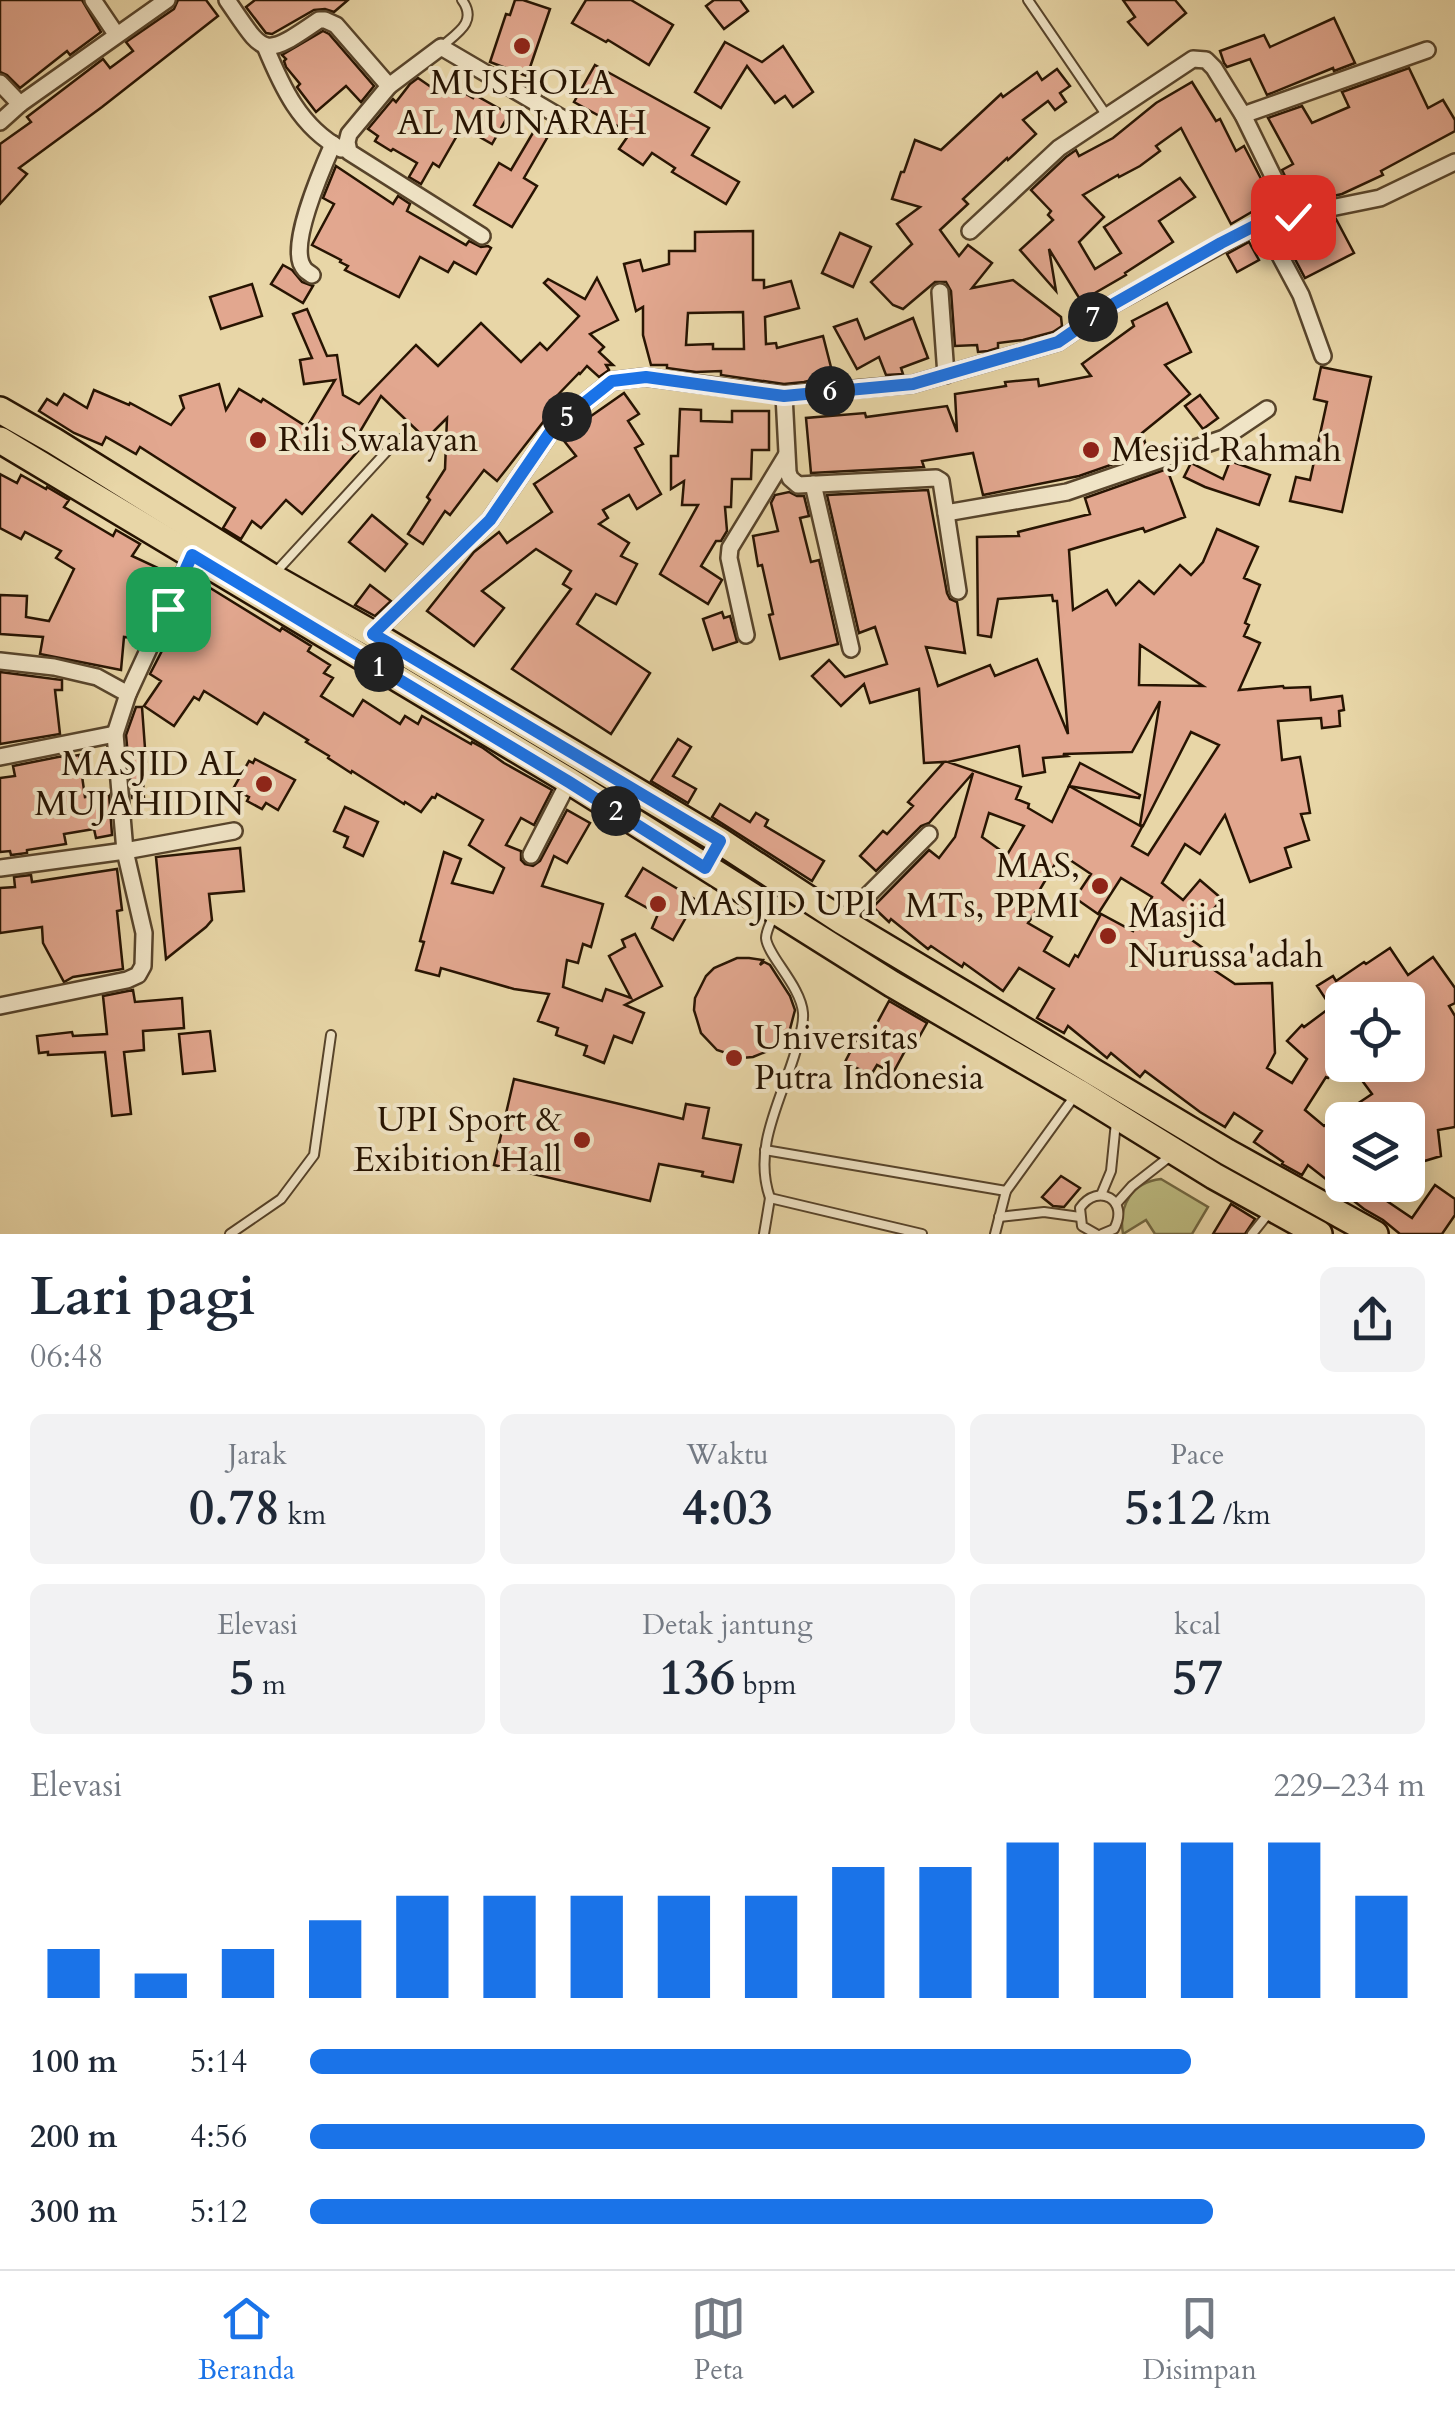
<!DOCTYPE html>
<html lang="id">
<meta charset="utf-8">
<style>
body{margin:0;font-family:Cardo,serif;background:#f2f2f3;color:#1f2937;height:100vh;display:flex;flex-direction:column;font-size:38px;white-space:nowrap}
*{box-sizing:border-box;margin:0}
p{font-size:32px;color:#747a83}
.icon{flex:none;width:55px;height:55px;fill:none;stroke:currentColor;stroke-width:2;stroke-linecap:round;stroke-linejoin:round}
.map{position:relative;height:1234px;overflow:hidden}
.details{display:flex;flex-direction:column;background:#fff;flex:1}
.details>*{flex:none}
.controls{position:absolute;left:1325px;top:982px;display:grid;gap:20px}
.controls a{display:grid;place-items:center;width:100px;height:100px;border-radius:15px;background:#fff;box-shadow:0 5px 25px #0003;font-size:50px}
.pin{position:absolute;display:grid;place-items:center;width:85px;height:85px;color:#fff;margin:-42px;border-radius:20px;box-shadow:0 5px 15px #0006}
.km{position:absolute;width:50px;height:50px;margin:-25px;border-radius:50%;background:#222;color:#fff;font-size:28px;line-height:50px;text-align:center}
.round{display:grid;place-items:center;flex:none;width:105px;height:105px;border-radius:15px;background:#f2f2f3}
.head{display:flex;align-items:center;justify-content:space-between;height:170px;padding:0 30px}
h1{font-size:55px;font-weight:700;line-height:75px}
.stats{display:grid;grid-template-columns:repeat(3,1fr);gap:15px;height:170px;padding:10px 30px}
.stats div{display:grid;align-content:center;border-radius:15px;background:#f2f2f3;text-align:center}
.stats b{font-size:50px;font-weight:700}
.stats small{font-size:28px;font-weight:400}
.stats p{font-size:28px}
.chart{height:280px;padding:20px 30px}
.chart p{display:flex;justify-content:space-between}
.chart svg{width:100%;height:180px;margin-top:10px;stroke:#1a73e8;stroke-width:6}
ul{padding:0 30px;list-style:none;font-size:32px}
li{display:grid;grid-template-columns:160px 120px 1fr;align-items:center;height:75px}
li i{height:25px;border-radius:12px;background:#1a73e8}
.tab-bar{display:flex;justify-content:space-around;align-items:center;height:140px;border-top:2px solid #e0e1e3;background:#fff;font-size:28px;color:#747a83}
.tab-bar a{display:grid;justify-items:center;gap:5px}
.tab-bar .selected{color:#1a73e8}
.map>svg:first-child{display:block}
.green{fill:#bdbc82;stroke:#726842;stroke-width:2.5}
.building{fill:#e2a78f;stroke:#271402;stroke-width:2.5;fill-rule:evenodd}
.lines{fill:none;stroke-linecap:round;stroke-linejoin:round}
.service-casing{stroke:#57442b;stroke-width:12}
.minor-casing{stroke:#57442b;stroke-width:20}
.primary-casing{stroke:#271402;stroke-width:30}
.service{stroke:#f0e4c6;stroke-width:8}
.minor{stroke:#f0e4c6;stroke-width:15}
.primary{stroke:#e8d6a7;stroke-width:25}
.route-casing{stroke:#fff;stroke-width:20}
.route{stroke:#1a73e8;stroke-width:12}
.poi-dot{fill:#8f2418;stroke:#f0e4c6;stroke-width:4}
.labels{text-anchor:middle;dominant-baseline:central;stroke-width:8;stroke-linejoin:round;paint-order:stroke}
.poi-label{font-size:35px;fill:#271402;stroke:#f0e4c6;text-anchor:start}
</style>
<div class="map">
<svg width="1455" height="1234" viewBox="0 0 1455 1234">
<rect width="100%" height="100%" fill="#e8d6a7"/>
<filter id="stains"><feTurbulence type="fractalNoise" baseFrequency=".002" numOctaves="4"/><feColorMatrix values="0 0 0 0 .2 0 0 0 0 .09 0 0 0 0 .02 0 0 0 .5 -.17"/></filter>
<radialGradient id="worn" r=".72"><stop offset=".6" stop-color="#630" stop-opacity="0"/><stop offset="1" stop-color="#630" stop-opacity=".3"/></radialGradient>
<!-- green -->
<path class="green" d="M1161,1179L1208,1207L1192,1234H1155L1146,1220L1123,1234C1118,1206 1132,1182 1161,1179Z"/>
<!-- building -->
<g class="building">
<path d="M0,0H82L101,32L70,55L67,51L20,88L7,75L0,72Z"/>
<path d="M178,0H206L218,16L102,107L19,168L27,174L0,204V144L31,122L27,117L103,59L110,68L133,51L126,42L174,9Z"/>
<path d="M255,0H348L334,12L325,9L314,10L272,34L266,33L246,7Z"/>
<path d="M515,0H523L550,9L527,76L490,62L506,14L510,15Z"/>
<path d="M586,0H631L673,25L649,65L608,40L606,42L572,23Z"/>
<path d="M714,0H740L748,11L724,29L706,6Z"/>
<path d="M1123,0H1175L1186,13L1148,45L1128,22L1135,17Z"/>
<path d="M1334,18L1355,63L1334,71L1333,68L1267,95L1250,59L1227,67L1224,63L1220,51L1264,35L1270,47Z"/>
<path d="M323,31L329,34L374,86L361,102L346,86L316,112L297,87L300,84L286,67L284,61L286,59L282,55Z"/>
<path d="M725,42L762,62L783,46L813,92L793,107L785,96L775,103L747,66L721,108L695,92Z"/>
<path d="M595,65L709,128L692,155L739,182L726,204L672,172L675,168L652,153L643,165L619,149L628,136L621,131L623,129L574,102Z"/>
<path d="M1409,68L1428,108L1443,100L1455,120V131L1381,171L1383,175L1342,194L1320,199L1318,193L1298,202L1282,170L1293,164L1268,118L1302,106L1312,123L1349,107L1342,92Z"/>
<path d="M1057,69L1070,86L1060,93L1066,102L1055,110L1048,101L1023,120L1036,134L1008,160L1007,158L963,199L968,204L940,230L959,256L968,245L992,263L972,288L1013,280L1061,317L1062,326L1053,332L1023,340L998,343V348L988,351L978,352L977,345L955,346L951,291L946,282H935L903,309L893,305L871,282L912,244L897,224L920,207L892,199L901,172H904L915,140L941,150L1001,94L1003,97L1037,72L1042,80Z"/>
<path d="M437,77L473,98L475,95L509,114L492,144L462,127L439,167L433,163L421,184L409,177L417,163L393,149L391,151L375,141L378,136L368,129L393,99L396,102L410,84L418,78L431,87Z"/>
<path d="M1192,82L1216,121L1220,119L1236,151L1244,146L1272,200L1231,224L1181,128L1156,146L1160,151L1140,166L1119,177L1118,175L1083,195L1104,217L1079,242L1095,269L1121,253L1104,227L1180,178L1195,197L1159,221L1173,242L1125,273L1126,275L1081,301L1049,249L1056,291L1020,250L1053,220L1048,215L1051,211L1031,190L1066,157L1076,150L1079,156L1113,138L1156,103Z"/>
<path d="M534,131L547,138L524,178L537,186L512,227L474,205L499,163L511,170Z"/>
<path d="M336,166L393,204L398,196L410,204L407,211L466,245L469,241L481,247L488,246L491,248L476,274L454,262L448,272L420,257L399,297L345,270L348,266L340,262L341,260L312,245L334,204L323,198Z"/>
<path d="M1336,219L1354,253L1305,278L1287,244Z"/>
<path d="M753,231V280H764V288L791,281L799,308L765,317L766,344L776,343L777,348L823,336L833,375L804,382L784,384L721,375V371L696,372L667,368V365H651L643,335V307L636,311L624,264L640,260L643,271L669,264V251H695V232ZM743,312L744,349H713V344L686,345L688,313Z"/>
<path d="M840,233L871,247L853,287L822,273Z"/>
<path d="M1249,242L1259,260L1237,272L1227,254Z"/>
<path d="M283,265L292,270L302,282L313,286L303,303L271,284Z"/>
<path d="M597,278L618,320L590,334L604,347L599,352L613,365H606L609,370L599,377L587,366L580,374L579,373L550,403L556,411L544,421L497,481L484,470L450,515L445,511L423,544L408,534L430,500L427,497L445,469L447,418L426,439L381,396L352,445L358,451L302,514L286,500L261,528L252,521L241,539L223,528L235,508L140,447L136,454L106,437L102,445L74,433L39,411L47,399L57,405L64,394L87,408L94,390L129,405L130,403L171,425L184,408L180,396L219,384L226,410L239,389L261,402L263,399L307,427L335,380L304,384L300,360L312,358L293,314L307,309L327,356L337,355L343,395L359,404L416,345L438,366L481,323L521,362L540,343L547,350L579,316L544,283L548,279L585,299Z"/>
<path d="M252,284L262,316L221,329L210,297Z"/>
<path d="M1167,303L1191,352L1165,365L1190,394L1142,433L1148,452L1079,476L983,495L973,453L922,461L924,467L811,473L806,418L865,413L866,417L947,406L957,432L955,394L1006,386L1005,382L1038,379L1039,386L1091,376L1082,364L1134,326L1132,321Z"/>
<path d="M913,318L928,358L901,368L903,374L886,375L879,357L857,369L834,327L857,319L865,339Z"/>
<path d="M1321,367L1371,377L1342,512L1290,501L1296,477L1310,480L1327,402L1314,399Z"/>
<path d="M624,393L639,414L628,421L643,444L635,448L661,494L637,509L629,495L603,510L608,518L599,524L629,543L621,556L637,564L616,604L596,594L577,624L650,673L611,734L512,669L571,589L563,584L571,571L536,549L482,591L504,608L474,646L427,611L474,552L499,532L507,543L552,512L534,484L576,456L561,437Z"/>
<path d="M1200,395L1218,418L1203,429L1185,406Z"/>
<path d="M680,409L701,410V421L732,422V411H769V450H752L751,479H732L731,507H725L727,531L721,541H716L701,566L722,580L708,604L660,574L698,505H682L684,481L671,489V456H678Z"/>
<path d="M1230,461L1270,475L1259,505L1205,487L1184,477L1191,463L1223,479Z"/>
<path d="M1167,469L1185,517L1145,532L1143,528L1069,550L1073,610L1107,590L1116,605L1139,581L1154,594L1180,565L1191,575L1203,562L1217,529L1258,547L1244,578L1260,585L1245,623L1249,625L1244,636L1260,643L1239,690L1283,686L1284,688L1310,687L1311,700L1342,696L1344,710L1339,711L1340,726L1322,728L1321,718L1278,721L1282,760L1300,757L1310,813L1301,814L1309,840L1285,848L1291,867L1250,882L1225,815L1200,854L1185,844L1162,883L1183,900L1200,880L1222,899L1189,938L1203,948L1196,958L1235,984L1272,983L1275,1053L1267,1068L1292,1083L1307,1059L1287,1041L1302,1025L1304,1027L1331,1007L1317,986L1333,976L1336,981L1364,962L1366,964L1390,948L1408,975L1433,957L1455,988V1003L1449,1006L1455,1016V1127L1438,1130L1441,1156L1408,1166V1120H1342V1185H1377L1372,1191L1412,1218L1435,1185L1455,1199V1215L1442,1234H1400L1383,1220L1364,1209L1308,1165L1302,1175L1282,1164L1283,1162L1254,1142L1262,1131L1234,1113L1225,1127L1200,1112L1145,1071L1140,1077L1111,1053L1107,1058L1068,1026L1064,1033L1037,1018L1054,989L1019,968L1003,991L964,963L962,967L931,946L928,949L891,919L889,922L873,907L929,850L939,858L955,837L973,773L929,823L921,826L876,871L860,856L883,831L887,834L913,806L908,802L944,762L924,763L919,689L870,703L864,684L841,706L812,676L829,660L845,677L887,664L875,627L859,633L827,495L928,490L947,593L950,599L957,602L965,653L926,647L938,686L990,665L995,676L1037,659L1068,734L1057,601H1053L1052,595L998,599L991,637L978,635L977,537L1019,536L1018,532L1090,514L1085,498ZM1140,645L1203,686L1139,685ZM1160,701L1140,825L1143,826L1191,732L1219,745L1148,855L1132,846L1142,827L1069,786L1052,822L1028,808L1029,804L1016,799L1021,787L948,762L1019,746L1023,776L1045,772L1043,758L1067,756L1063,754L1132,752ZM989,813L1024,826L1007,855L982,837ZM1061,854L1091,874L1075,898L1098,914L1121,878L1152,897L1133,931L1101,914L1078,957L1075,955L1069,966L1044,951L1052,937L1028,923L1043,901L1036,896ZM1388,984L1400,1000H1408V1065H1367L1355,1071L1372,1094L1324,1126L1305,1110L1326,1077L1328,1078L1342,1063V1000H1365Z"/>
<path d="M0,474L17,483L21,475L46,489L47,487L69,500L64,507L113,536L116,530L140,544L132,556L171,574L141,639L124,637L121,670L40,654L43,637L0,634V595L27,596L26,617L49,621L74,569L56,558L61,551L25,532L21,539L0,528Z"/>
<path d="M789,492L797,496H804L809,516L800,518L811,562L819,560L838,644L780,659L769,615L773,614L762,565L758,566L753,536L778,531L771,503L775,495Z"/>
<path d="M372,515L407,544L385,571L349,542Z"/>
<path d="M194,578L280,631L282,628L311,646L308,651L330,665L324,673L333,678L321,696L353,716L363,700L400,724L405,716L418,724L422,716L471,744L472,742L483,748L504,763L552,790L534,825L521,818L506,845L521,851V860L525,864L533,866L540,861L567,810L590,823L567,863L554,856L542,886L603,904L591,947L583,944L578,963L567,960L563,987L602,1001L606,989L631,998L609,956L625,947L622,940L635,934L662,986L625,1005L644,1013L632,1043L614,1036L604,1063L584,1055L587,1046L556,1035L558,1028L538,1021L549,994L514,989L441,968L439,976L416,970L424,942L420,941L444,852L461,859L452,883L493,893L504,868L469,845L483,820L437,794L435,798L432,797L421,812L405,802L404,804L352,771L351,773L328,758L329,756L306,742L308,740L264,713L257,724L204,691L199,700L194,697L174,726L144,706L161,681L150,674L167,641H165Z"/>
<path d="M370,585L391,601L375,616L355,605Z"/>
<path d="M722,612L724,618L730,616L737,642L713,650L703,619Z"/>
<path d="M0,672L62,680V690H55L60,734L0,744Z"/>
<path d="M136,707H142L146,762L142,763L144,798H132L126,735Z"/>
<path d="M678,739L691,747L673,776L696,789L688,803L651,781Z"/>
<path d="M79,755L85,797L109,794L112,835L96,838L94,829L64,834L66,844L27,850V853L11,855L10,851L0,852V778L15,776L13,766L63,756V758Z"/>
<path d="M255,759L295,780L278,810L266,803L262,809L247,801L249,797L233,789L249,761L253,763Z"/>
<path d="M1080,763L1140,795L1139,798L1069,786Z"/>
<path d="M720,804L750,822L756,813L768,820L765,826L824,861L812,881L712,817Z"/>
<path d="M345,807L378,822L363,856L344,847L348,837L334,831Z"/>
<path d="M240,848L244,891L209,894L212,920L206,927L166,959L156,857Z"/>
<path d="M643,868L696,900L673,940L652,928L658,914L626,896Z"/>
<path d="M117,869L122,910L117,911L123,969L73,977L64,982L43,943L42,927L0,933V888L15,887L14,877L31,875L32,882Z"/>
<path d="M737,958H749L763,960L760,965L764,962L770,965L790,996L795,1010L790,1029L784,1040L775,1048L753,1057L741,1058L717,1050L701,1033L694,1010L695,998L706,976L714,968Z"/>
<path d="M133,990L135,1002L182,998L184,1028L143,1031L144,1050L124,1052L131,1114L112,1116L105,1052L48,1055V1052L39,1053L37,1036L72,1032L73,1036L107,1034L103,996Z"/>
<path d="M889,1001L927,1023L918,1039L913,1036L893,1073L877,1065L871,1075L845,1062L860,1033L869,1038Z"/>
<path d="M210,1031L215,1071L183,1074L179,1034Z"/>
<path d="M514,1079L683,1119L686,1104L709,1108L703,1138L741,1145L733,1182L702,1176L703,1172L659,1164L650,1201L494,1165Z"/>
<path d="M1061,1176L1080,1188L1064,1207L1053,1206L1042,1197Z"/>
<path d="M1231,1204L1255,1219L1245,1234H1213Z"/>
</g>
<g class="lines">
<!-- service casing -->
<g class="service-casing">
<g id="service">
<path d="M1028,0L1107,116"/>
<path d="M441,47C457,33 478,22 462,0"/>
<path d="M275,573L398,439"/>
<path d="M765,1150L1006,1191"/>
<path d="M1101,1195L1111,1171L1116,1122"/>
<path d="M770,1198C752,1147 782,1099 796,1050C799,1038 804,1026 803,1013C801,986 767,955 766,938C766,931 771,923 773,916"/>
<path d="M1116,1204L1132,1186L1173,1154"/>
<path d="M999,1217L1044,1212L1080,1217"/>
<path d="M230,1234L281,1199L314,1155L331,1035"/>
<path d="M764,1234L770,1198L922,1234"/>
<path d="M995,1234L1006,1191L1074,1097"/>
<path d="M1096,1234L1082,1226L1080,1208C1098,1182 1130,1200 1114,1229L1102,1234"/>
<path d="M1252,1234L1268,1214"/>
</g>
</g>
<!-- minor casing -->
<g class="minor-casing">
<g id="minor">
<path d="M93,0L116,34"/>
<path d="M227,0C265,55 261,60 319,20H325L336,25L389,86L441,47L567,121"/>
<path d="M265,46C282,87 300,127 341,149"/>
<path d="M0,83L20,104"/>
<path d="M389,86L349,134L347,142L349,152L482,236"/>
<path d="M1243,115L1427,50"/>
<path d="M0,122L20,104L167,0"/>
<path d="M1262,222L1301,295L1323,356"/>
<path d="M970,231L1059,148L1193,59L1206,60L1214,68L1243,115L1293,217"/>
<path d="M312,275C306,271 304,270 301,263C292,238 322,169 333,144"/>
<path d="M940,292L946,375"/>
<path d="M784,395L788,472L790,478L798,485L936,478L941,481L958,591"/>
<path d="M813,484L851,649"/>
<path d="M946,513L1067,492L1224,438L1267,409"/>
<path d="M373,634L490,520L553,428L612,381L645,377L784,395L913,384L1058,342L1110,306L1262,222L1380,198L1455,162"/>
<path d="M746,635L729,558L730,548L786,456"/>
<path d="M0,661L54,667L97,677L128,694"/>
<path d="M0,757L115,734"/>
<path d="M531,855L569,781"/>
<path d="M0,868L125,851L234,831"/>
<path d="M842,921L929,834"/>
<path d="M0,1006L127,980L138,975L143,966L144,933L125,851L115,734L128,694L192,555"/>
</g>
</g>
<!-- primary casing -->
<g class="primary-casing">
<g id="primary">
<path d="M0,410L54,441L272,577L373,634L720,841L842,921L1227,1152L1375,1234"/>
<path d="M0,440L569,781L892,984L1078,1092L1214,1176L1319,1234"/>
</g>
</g>
<!-- service -->
<use href="#service" class="service"/>
<!-- minor -->
<use href="#minor" class="minor"/>
<!-- primary -->
<use href="#primary" class="primary"/>
</g>
<g class="lines">
<!-- route casing -->
<g class="route-casing">
<path id="route" d="M168,609L192,555L569,782L705,868L720,841L373,634L490,520L553,428L612,381L646,377L784,396L913,384L1058,342L1110,306L1221,243L1262,222L1293,217"/>
</g>
<!-- route -->
<use href="#route" class="route"/>
</g>
<!-- markers -->
<g class="poi-dot">
<circle cx="522" cy="46" r="10"/>
<circle cx="258" cy="440" r="10"/>
<circle cx="1091" cy="450" r="10"/>
<circle cx="264" cy="784" r="10"/>
<circle cx="1100" cy="886" r="10"/>
<circle cx="658" cy="904" r="10"/>
<circle cx="1108" cy="936" r="10"/>
<circle cx="734" cy="1058" r="10"/>
<circle cx="582" cy="1140" r="10"/>
</g>
<g class="labels">
<!-- poi labels -->
<g class="poi-label">
<text x="522" y="83" text-anchor="middle">MUSHOLA<tspan x="522" dy="40">AL MUNARAH</tspan></text>
<text x="278" y="440">Rili Swalayan</text>
<text x="1111" y="450">Mesjid Rahmah</text>
<text x="244" y="764" text-anchor="end">MASJID AL<tspan x="244" dy="40">MUJAHIDIN</tspan></text>
<text x="1080" y="866" text-anchor="end">MAS,<tspan x="1080" dy="40">MTs, PPMI</tspan></text>
<text x="678" y="904">MASJID UPI</text>
<text x="1128" y="916">Masjid<tspan x="1128" dy="40">Nurussa'adah</tspan></text>
<text x="754" y="1038">Universitas<tspan x="754" dy="40">Putra Indonesia</tspan></text>
<text x="562" y="1120" text-anchor="end">UPI Sport &amp;<tspan x="562" dy="40">Exibition Hall</tspan></text>
</g>
</g>
<rect width="100%" height="100%" filter="url(#stains)"/>
<rect width="100%" height="100%" fill="url(#worn)"/>
</svg>
<div class="controls">
<a><svg class="icon" aria-label="locate" viewBox="0 0 24 24"><circle cx="12" cy="12" r="6"/><path d="M12 2v4M12 18v4M2 12h4M18 12h4"/></svg></a>
<a><svg class="icon" aria-label="layers" viewBox="0 0 24 24"><path d="M12 4l9 5-9 5-9-5zM3 14l9 5 9-5"/></svg></a>
</div>
<div class="pin" style="left:168px;top:609px;background:#1e9e55"><svg class="icon" aria-label="arrive" viewBox="0 0 24 24"><path d="M6 21V4h12l-3 4 3 4H6"/></svg></div>
<div class="pin" style="left:1293px;top:217px;background:#d93025"><svg class="icon" aria-label="check" viewBox="0 0 24 24"><path d="M5 12l5 5 9-10"/></svg></div>
<b class="km" style="left:379px;top:667px">1</b>
<b class="km" style="left:616px;top:811px">2</b>
<b class="km" style="left:567px;top:417px">5</b>
<b class="km" style="left:830px;top:391px">6</b>
<b class="km" style="left:1093px;top:317px">7</b>
</div>
<section class="details">
<div class="head"><div><h1>Lari pagi</h1><p>06:48</p></div><a class="round"><svg class="icon" aria-label="share" viewBox="0 0 24 24"><path d="M12 15V3M7 8l5-5 5 5M5 13v7h14v-7"/></svg></a></div>
<div class="stats">
<div><p>Jarak</p><b>0.78<small> km</small></b></div>
<div><p>Waktu</p><b>4:03</b></div>
<div><p>Pace</p><b>5:12<small> /km</small></b></div>
</div>
<div class="stats">
<div><p>Elevasi</p><b>5<small> m</small></b></div>
<div><p>Detak jantung</p><b>136<small> bpm</small></b></div>
<div><p>kcal</p><b>57</b></div>
</div>
<div class="chart"><p><span>Elevasi</span>229–234 m</p>
<svg viewBox="0 0 160 44" preserveAspectRatio="none"><path d="M5 44V32M15 44V38M25 44V32M35 44V25M45 44V19M55 44V19M65 44V19M75 44V19M85 44V19M95 44V12M105 44V12M115 44V6M125 44V6M135 44V6M145 44V6M155 44V19"/></svg>
</div>
<ul>
<li><b>100 m</b>5:14<i style="width:79%"></i></li>
<li><b>200 m</b>4:56<i style="width:100%"></i></li>
<li><b>300 m</b>5:12<i style="width:81%"></i></li>
</ul>
</section>
<nav class="tab-bar">
<a class="selected"><svg class="icon" aria-label="home" viewBox="0 0 24 24"><path d="M3 11l9-7 9 7M6 9v11h12V9"/></svg>Beranda</a>
<a><svg class="icon" aria-label="map" viewBox="0 0 24 24"><path d="M3 6l6-2 6 2 6-2v14l-6 2-6-2-6 2zM9 4v14M15 6v14"/></svg>Peta</a>
<a><svg class="icon" aria-label="saved" viewBox="0 0 24 24"><path d="M7 4h10v16l-5-4-5 4z"/></svg>Disimpan</a>
</nav>
